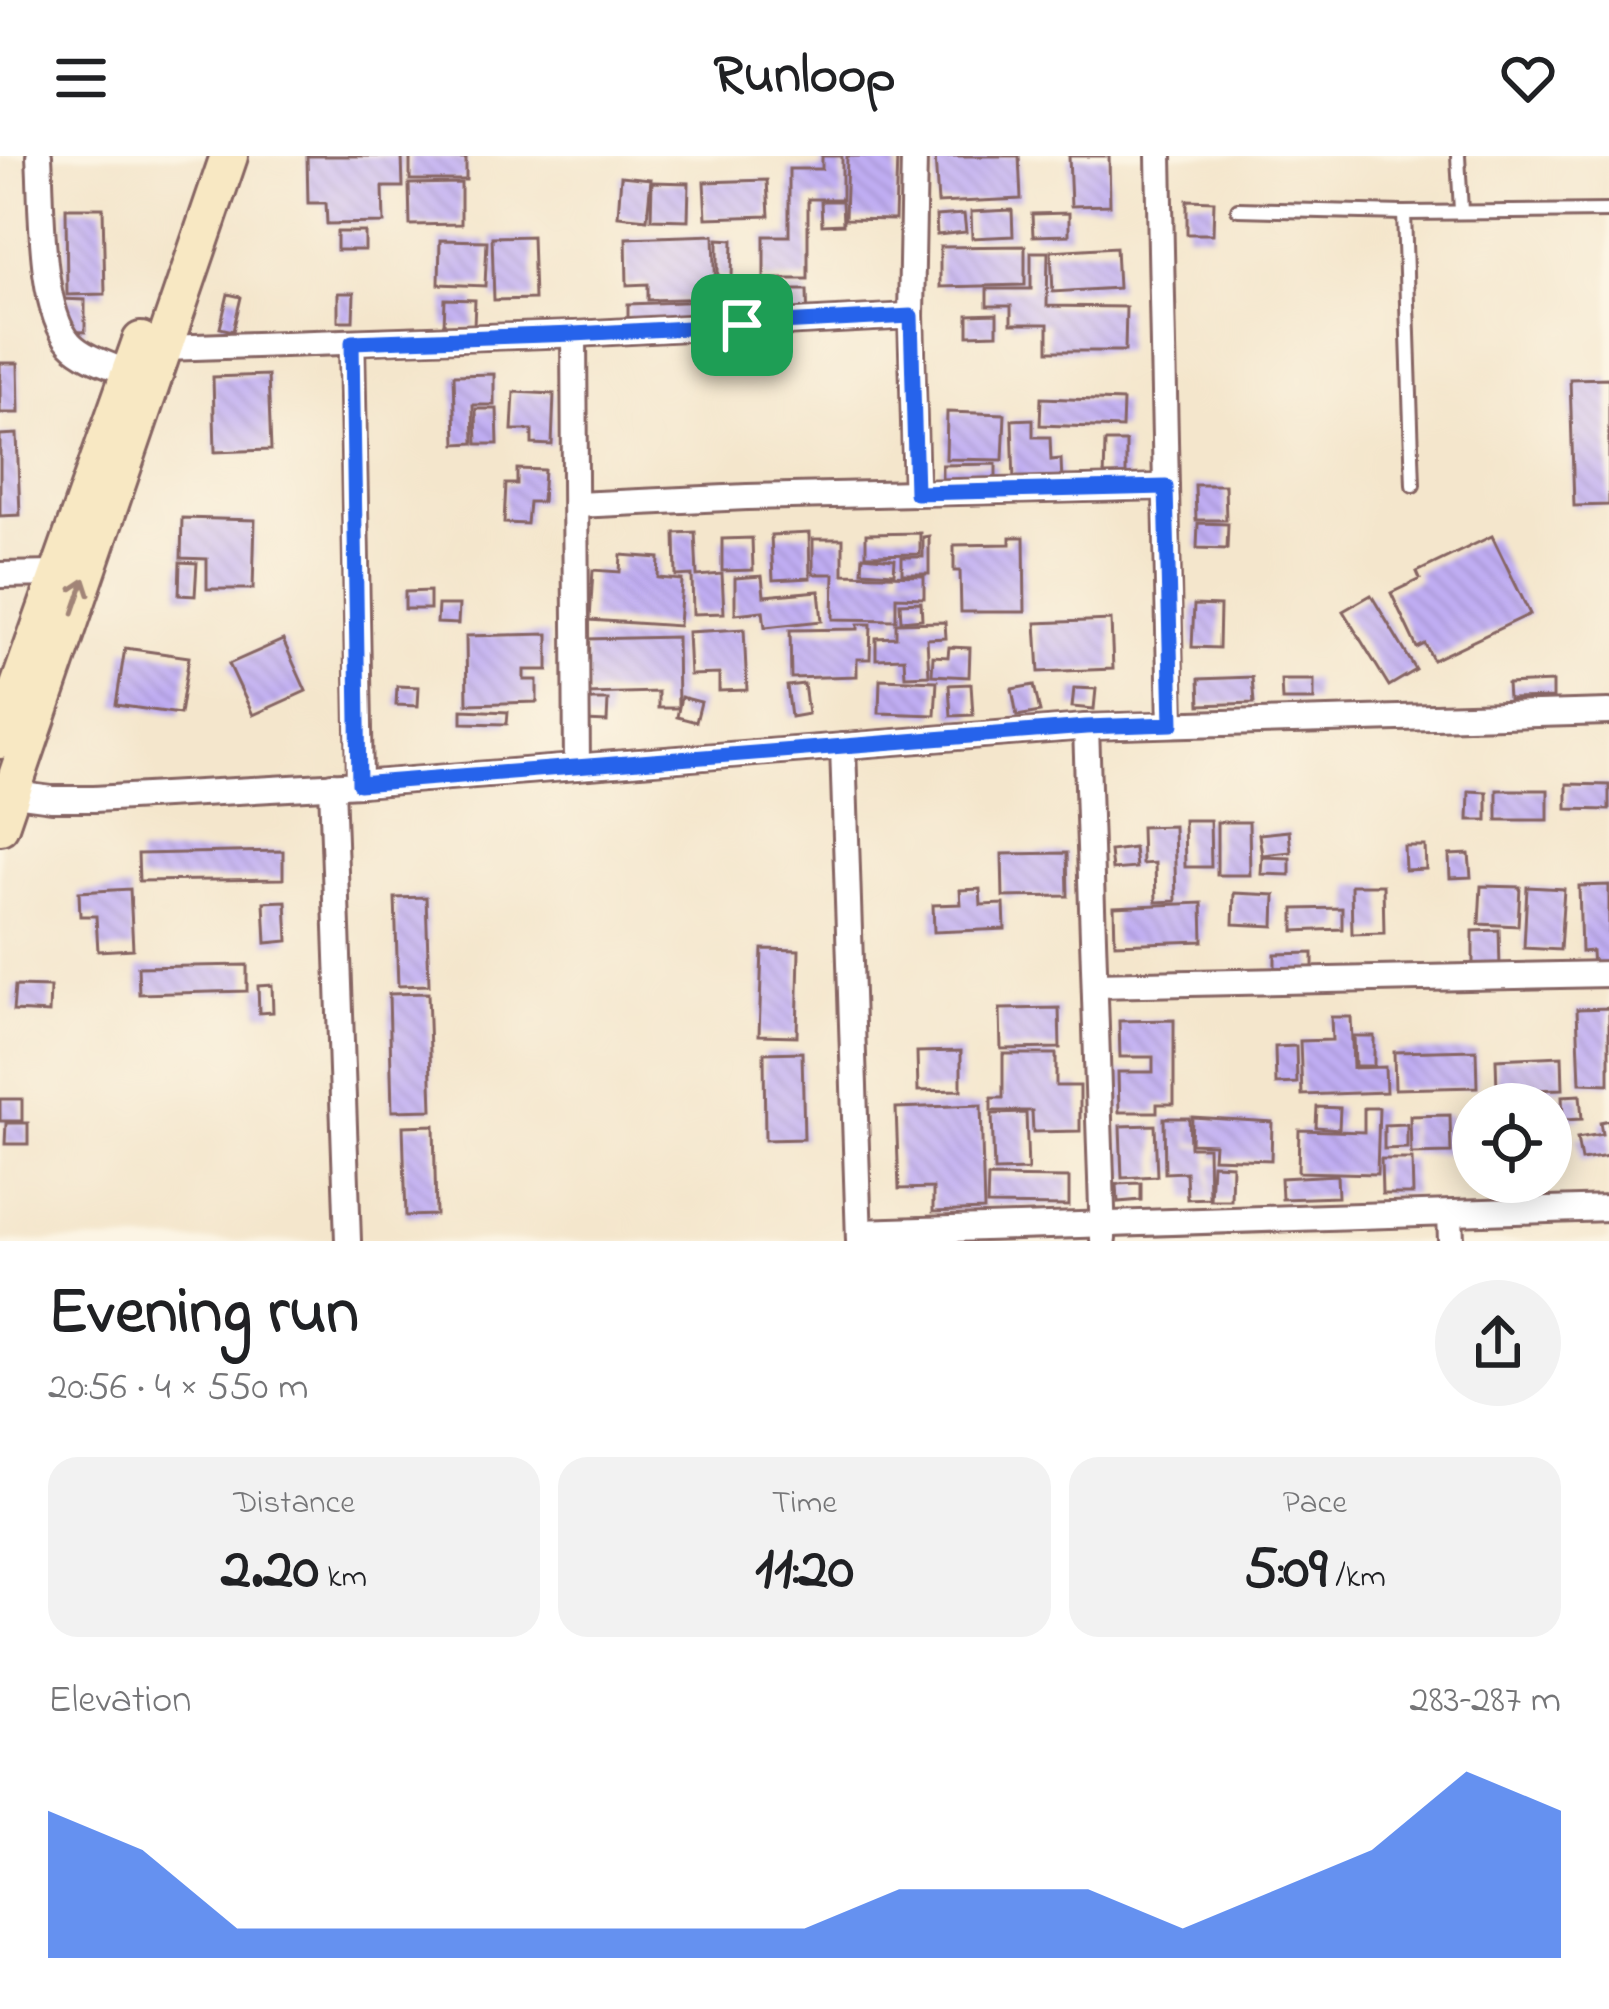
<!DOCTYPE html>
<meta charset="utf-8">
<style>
body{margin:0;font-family:"Indie Flower",sans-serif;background:#f2f2f2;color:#202124;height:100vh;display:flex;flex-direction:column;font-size:45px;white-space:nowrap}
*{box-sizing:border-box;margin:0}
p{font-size:39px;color:#757577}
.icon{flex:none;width:66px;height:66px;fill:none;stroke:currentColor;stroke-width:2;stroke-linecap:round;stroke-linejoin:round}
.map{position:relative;height:1085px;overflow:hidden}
.sheet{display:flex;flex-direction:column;background:#fff;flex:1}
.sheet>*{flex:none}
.fabs{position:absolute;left:1452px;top:927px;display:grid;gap:24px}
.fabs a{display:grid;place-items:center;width:120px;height:120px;border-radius:50%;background:#fff;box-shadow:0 6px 30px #0003;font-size:60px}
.pin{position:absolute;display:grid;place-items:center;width:102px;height:102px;color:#fff;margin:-51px;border-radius:24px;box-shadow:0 6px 18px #0006}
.round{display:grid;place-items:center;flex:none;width:126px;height:126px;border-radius:63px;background:#f2f2f2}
.overview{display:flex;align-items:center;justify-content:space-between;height:204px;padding:0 48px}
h1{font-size:66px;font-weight:700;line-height:90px}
.figures{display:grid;grid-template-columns:repeat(3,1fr);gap:18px;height:204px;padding:12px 48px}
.figures div{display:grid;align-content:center;border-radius:30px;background:#f2f2f2;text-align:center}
.figures b{font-size:60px;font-weight:700}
.figures small{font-size:33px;font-weight:400}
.figures p{font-size:33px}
.chart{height:336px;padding:24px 48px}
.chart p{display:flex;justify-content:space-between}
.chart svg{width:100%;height:216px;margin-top:12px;fill:#2563eb;opacity:.7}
header{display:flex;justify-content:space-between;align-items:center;height:156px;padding:0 48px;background:#fff;font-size:54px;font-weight:700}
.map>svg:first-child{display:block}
.building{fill:url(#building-back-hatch)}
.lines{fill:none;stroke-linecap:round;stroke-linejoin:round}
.lane-casing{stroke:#866563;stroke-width:18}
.street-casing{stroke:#866563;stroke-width:30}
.secondary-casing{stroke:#866563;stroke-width:42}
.lane{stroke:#fff;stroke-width:12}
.street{stroke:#fff;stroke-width:24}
.secondary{stroke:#f8e8c3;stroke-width:36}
.oneway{stroke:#a18477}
.route-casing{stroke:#fff;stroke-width:24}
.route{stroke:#2563eb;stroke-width:15}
</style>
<header><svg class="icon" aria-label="menu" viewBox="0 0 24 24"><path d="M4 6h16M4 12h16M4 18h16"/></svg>Runloop<svg class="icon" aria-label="heart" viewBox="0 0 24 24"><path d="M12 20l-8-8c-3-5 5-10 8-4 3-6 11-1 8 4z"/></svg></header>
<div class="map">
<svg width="1609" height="1085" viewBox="0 0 1609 1085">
<defs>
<pattern id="building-back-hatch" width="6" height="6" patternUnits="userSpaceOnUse" patternTransform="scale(3)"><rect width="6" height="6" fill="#c0adf3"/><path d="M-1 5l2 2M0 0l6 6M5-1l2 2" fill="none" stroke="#a694d0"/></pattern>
</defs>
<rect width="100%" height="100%" fill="#fcf5e5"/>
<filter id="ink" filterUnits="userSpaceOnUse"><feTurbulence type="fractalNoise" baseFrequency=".00833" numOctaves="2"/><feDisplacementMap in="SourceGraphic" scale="24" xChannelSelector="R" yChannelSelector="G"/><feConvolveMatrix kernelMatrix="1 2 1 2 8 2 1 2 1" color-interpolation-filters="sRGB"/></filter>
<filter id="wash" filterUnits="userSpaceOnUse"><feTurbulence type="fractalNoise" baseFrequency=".004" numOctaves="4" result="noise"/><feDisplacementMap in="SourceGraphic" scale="48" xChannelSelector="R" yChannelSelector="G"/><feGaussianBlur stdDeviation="2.7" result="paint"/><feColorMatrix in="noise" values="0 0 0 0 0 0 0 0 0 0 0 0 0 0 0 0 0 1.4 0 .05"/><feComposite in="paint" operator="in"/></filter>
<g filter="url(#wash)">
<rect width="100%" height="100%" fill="#f4e6cc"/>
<g id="blocks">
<!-- building -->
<g class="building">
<path d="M307,0H402L403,31H383L384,67L327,68L326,47H308Z"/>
<path d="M410,0L466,3V24H410Z"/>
<path d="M822,0H842V43H808V123H764V80H789V13H822Z"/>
<path d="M847,0H897L895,64L845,63Z"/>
<path d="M935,0H1019L1021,43L938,47Z"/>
<path d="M1069,0H1109L1110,49L1071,50Z"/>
<path d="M621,20L651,23L647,63L618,60Z"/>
<path d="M767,24L769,60L706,62L704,26Z"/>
<path d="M652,26L689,27L688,64L651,63Z"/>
<path d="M461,27V68L410,69L409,28Z"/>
<path d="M1187,44L1214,45L1213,78H1187Z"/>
<path d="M821,45H842L843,68L822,69Z"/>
<path d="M66,52H103L105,138L67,139Z"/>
<path d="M1012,54L1013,80L972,82L971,56Z"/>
<path d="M1069,57V79L1033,80L1032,58Z"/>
<path d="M964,58L966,76L937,79L936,60Z"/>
<rect x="337" y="76" width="28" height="18"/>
<path d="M714,79L716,142L648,144V128L627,129L626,82Z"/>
<path d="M532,80L534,143L494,144L492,81Z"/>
<path d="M718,83L733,84L732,121L718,120Z"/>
<path d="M440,84L487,85L485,130L439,128Z"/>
<path d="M1025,90V129L940,131V91Z"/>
<path d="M1116,91L1118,132L1053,136L1051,95Z"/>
<path d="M1031,96H1048L1047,150L1126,151L1125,195H1048V168H1011V150H987V133H1031Z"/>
<path d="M788,134H807L808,172H789Z"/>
<path d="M338,137H354L353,165H338Z"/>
<path d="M228,138L241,141L233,175L220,172Z"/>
<path d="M61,143L85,144V176L61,175Z"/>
<path d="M445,143L475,144L474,171L444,170Z"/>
<path d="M710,145L711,170L628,172V148Z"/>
<path d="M997,158V178L968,179V159Z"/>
<path d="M0,207H18L19,257H0Z"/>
<path d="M494,218V249H473L474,287L456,288L454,219Z"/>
<path d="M268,219L271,294L215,296L213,221Z"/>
<path d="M1609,222V349L1574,350L1570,223Z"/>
<path d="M514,236L554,238L552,289L532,288V274H512Z"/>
<path d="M1041,242L1123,245L1122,272L1040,269Z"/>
<path d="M476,253H497L498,288H477Z"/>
<path d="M947,256L1005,258L1003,304L946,303Z"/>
<path d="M1033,263V281H1050L1051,304L1061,303L1062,327L1014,328L1012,264Z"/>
<path d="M17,278L20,359L0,360V279Z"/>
<path d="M1105,286H1126V327L1104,326Z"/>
<path d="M996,308V329L942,330V309Z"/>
<path d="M517,313L544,314L542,346H529L527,368L504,367L506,328H517Z"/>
<path d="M1195,329H1225L1226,364H1196Z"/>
<path d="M182,362L255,364L253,433H207V403L181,402Z"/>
<path d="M1198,367L1228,368L1227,393L1197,392Z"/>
<path d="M695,376L697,420L722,418L724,457L693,458L692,419L676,420L675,377Z"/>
<path d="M809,377L810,422L773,424L771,379Z"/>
<path d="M920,377V398L866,399V378Z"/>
<path d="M929,380V418H902V401H923V381Z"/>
<path d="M1492,380L1530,458L1433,504L1425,488L1417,492L1391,437L1420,423L1417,416Z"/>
<path d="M1010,381H1024L1025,456H961L960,415H954V389L1010,388Z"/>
<path d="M752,382L753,414L722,415V383Z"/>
<path d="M813,383H843V418L924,420V442L896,441V464L833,463L834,418H813Z"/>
<path d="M621,399L659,402L658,422L682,424L679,470L590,464L593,414L620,416Z"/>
<path d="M863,400L895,403L894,417L862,415Z"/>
<path d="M180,406L197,407L195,440L179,439Z"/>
<path d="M762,420L764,440L819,435L822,465L765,471L763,455L735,458V422Z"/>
<path d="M430,435V453H405V436Z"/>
<path d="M1371,439L1416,514L1389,530L1343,455Z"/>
<path d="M921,446L922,463L901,465L900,447Z"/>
<path d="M438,449H459L458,468L437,467Z"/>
<path d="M1194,449L1220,450L1219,492L1192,491Z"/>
<path d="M1111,464L1113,513L1039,516L1036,467Z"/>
<path d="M945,466L946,482L927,483L929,519L905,520L904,502L876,503V482L896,481V467Z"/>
<path d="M858,468H871L870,503H857V520L791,522L790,474L858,473Z"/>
<path d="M744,473L747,534L719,535V518L690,519L688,476Z"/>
<path d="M548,478V514H524V524H537V546L467,548L466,480Z"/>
<path d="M677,481L678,552H658V536L587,538L586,483Z"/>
<path d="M283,484L306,535L253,559L229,508Z"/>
<path d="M949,491L970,492L969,521L932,519L933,500L948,501Z"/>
<path d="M125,492L189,501L180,558L116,549Z"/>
<path d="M1252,521L1254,547L1200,549L1199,523Z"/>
<path d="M880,523L937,525L935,559L879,557Z"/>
<path d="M1281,524H1314V544H1282Z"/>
<path d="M1553,526V542L1508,543L1507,528Z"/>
<path d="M804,528L808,558L791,561L787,530Z"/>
<path d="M971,528L973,559L951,560L949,529Z"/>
<path d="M1034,529L1040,556L1017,560L1012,533Z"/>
<path d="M397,530L419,531L418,550L396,549Z"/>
<path d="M1074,532L1096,533L1094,553L1072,551Z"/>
<path d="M681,541L701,546L696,566L677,561Z"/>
<path d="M586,544H608L607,566L585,565Z"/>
<path d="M462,554L508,556L507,568L462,567Z"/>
<path d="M1567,628L1609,629V654L1567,653Z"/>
<rect x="1497" y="634" width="51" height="30"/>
<path d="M1469,635L1487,636V664H1468Z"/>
<path d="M1184,664H1210L1211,711H1185Z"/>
<path d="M1217,666H1249L1250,719H1217Z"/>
<path d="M1174,670L1176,745L1156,746L1155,707L1142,708L1141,671Z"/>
<path d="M1289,675L1291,696L1262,699L1259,678Z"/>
<path d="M1404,690H1425L1426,713L1405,714Z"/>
<path d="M1134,692L1136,712L1112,714L1110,695Z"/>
<path d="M283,695V723L139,725L138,698Z"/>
<path d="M1067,697L1068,740L1003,741L1002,698Z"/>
<path d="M1469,698L1471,721L1450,722L1449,699Z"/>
<path d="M1262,701L1290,702V719L1261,718Z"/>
<path d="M1351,729H1383L1384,777L1352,778Z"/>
<path d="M1609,729V813H1593L1592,795L1581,796L1579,730Z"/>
<path d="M1481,730L1520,731L1518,770L1479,768Z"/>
<path d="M1527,731L1564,733L1560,794L1524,792Z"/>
<path d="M130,733L133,793L98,795L96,760H80L79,736Z"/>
<path d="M980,733L981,749L1004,748L1005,773L934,776L933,749L961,748L960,734Z"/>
<path d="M1234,737L1275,739L1274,770L1233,768Z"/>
<path d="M426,741L429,829L398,830L395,742Z"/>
<path d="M286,745L288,785L266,787L264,746Z"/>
<path d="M1202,747L1203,785L1115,788L1114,751Z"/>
<path d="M1342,752V773L1294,775V753Z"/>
<path d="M1499,774L1500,813H1473V775Z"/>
<path d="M762,793L799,794L797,880L759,879Z"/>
<path d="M1313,797V816L1275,817V798Z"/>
<path d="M247,809V835L139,838L138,811Z"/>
<path d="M272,829L273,856L259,857L258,830Z"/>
<path d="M15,830L50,831L49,857L13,855Z"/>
<path d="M428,837L432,954L392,955L389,838Z"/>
<path d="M1059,852L1060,892L1001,893L1000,853Z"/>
<path d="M1609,852V928L1580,927L1577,853Z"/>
<path d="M1331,861H1351L1353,912L1385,911L1386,936L1302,939L1300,885L1332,884Z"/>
<path d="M1174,864V948H1157V956H1119L1118,916H1153V901H1120L1119,865Z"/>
<path d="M1354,880H1374V910H1355Z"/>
<path d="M1296,890L1297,927L1276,928L1275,891Z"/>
<path d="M1476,894L1477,931L1395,933L1394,896Z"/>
<path d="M961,895V934L918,935L917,896Z"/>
<path d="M802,896L804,983L765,984L764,897Z"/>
<path d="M1003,898H1056V930H1080V975L1033,976L1032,955H991V942H1003Z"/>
<path d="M1562,900L1563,933L1497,935L1496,903Z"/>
<path d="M1580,939L1582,963L1563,964L1562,940Z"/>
<rect x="0" y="943" width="22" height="22"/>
<path d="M981,949L984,1054L933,1056V1032L899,1033L896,952Z"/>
<path d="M1317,951L1340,952L1339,973L1316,971Z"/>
<path d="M1364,952H1379L1377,1018L1298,1016L1299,974L1364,976Z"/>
<path d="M1026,957L1028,1014L994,1015L992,958Z"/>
<path d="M1450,959L1451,997L1411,998L1410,960Z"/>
<path d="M1192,961L1272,966L1271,1004L1213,1002L1214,988L1191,987Z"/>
<path d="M1164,962H1189L1190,991H1208L1209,1042L1187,1043L1186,1016L1165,1017Z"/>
<path d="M1609,964V1000L1581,1004L1577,982L1602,978L1600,966Z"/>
<path d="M6,967H28V988H5Z"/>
<path d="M1407,968V992L1384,993V969Z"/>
<path d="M434,969L436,1059L406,1060L403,970Z"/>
<path d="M1155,969L1157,1020L1122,1022L1120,970Z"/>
<path d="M1381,1003H1412L1413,1038H1382Z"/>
<path d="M1212,1008L1232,1009L1231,1044H1210Z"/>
<path d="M1337,1019L1338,1041L1282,1043L1281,1022Z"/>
<path d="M988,1021L1069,1022V1050L987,1049Z"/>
<path d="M1141,1027V1044L1118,1046L1117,1028Z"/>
</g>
</g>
</g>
<g filter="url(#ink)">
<use href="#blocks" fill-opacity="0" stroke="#866563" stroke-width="3"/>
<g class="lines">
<!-- lane casing -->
<g class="lane-casing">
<g id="lane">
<path d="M1458,0L1461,55"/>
<path d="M1238,53L1404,57L1609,55"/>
<path d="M1404,57L1413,329"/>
</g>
</g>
<!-- street casing -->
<g class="street-casing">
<g id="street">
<path d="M39,0C42,47 39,153 70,187C84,202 110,209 129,217"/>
<path d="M914,0L911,160L916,337"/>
<path d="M1159,0L1171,568"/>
<path d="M574,178L577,611"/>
<path d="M352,186L360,628"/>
<path d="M165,192L574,178L911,160"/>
<path d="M576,349L747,341L1166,331"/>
<path d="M0,419L57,418"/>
<path d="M1086,571L1103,1083"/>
<path d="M843,590L859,1085"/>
<path d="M332,629L348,1085"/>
<path d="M0,636L52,643H94L360,628L1086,571L1609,556"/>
<path d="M1095,829L1609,818"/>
<path d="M1450,1058L1451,1085"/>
<path d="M859,1076L1609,1052"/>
</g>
</g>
<!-- secondary casing -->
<g class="secondary-casing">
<g id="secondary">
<path d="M0,584L141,185"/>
<path d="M0,670L229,0"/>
</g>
</g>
<!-- lane -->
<use href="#lane" class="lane"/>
<!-- street -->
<use href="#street" class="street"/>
<!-- secondary -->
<use href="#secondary" class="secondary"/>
</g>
<!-- one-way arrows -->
<defs><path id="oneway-shaft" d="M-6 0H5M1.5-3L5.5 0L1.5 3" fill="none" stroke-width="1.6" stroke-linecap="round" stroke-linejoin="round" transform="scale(3)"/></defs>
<use class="oneway" href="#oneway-shaft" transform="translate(79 440) rotate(-71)"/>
</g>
<g class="lines" filter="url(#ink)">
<!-- route casing -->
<g class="route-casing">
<path id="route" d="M911,160L916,337L1166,331L1172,568L1086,571L359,628L352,186L574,178Z"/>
</g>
<!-- route -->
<use href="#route" class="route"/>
</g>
</svg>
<div class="fabs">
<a><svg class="icon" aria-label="locate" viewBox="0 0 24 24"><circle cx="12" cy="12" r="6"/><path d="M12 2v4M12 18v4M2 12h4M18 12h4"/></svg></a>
</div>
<div class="pin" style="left:742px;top:169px;background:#1e9e55"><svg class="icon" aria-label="arrive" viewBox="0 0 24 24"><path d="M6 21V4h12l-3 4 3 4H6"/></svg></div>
</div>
<section class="sheet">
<div class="overview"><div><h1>Evening run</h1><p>20:56 · 4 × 550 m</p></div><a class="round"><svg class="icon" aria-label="share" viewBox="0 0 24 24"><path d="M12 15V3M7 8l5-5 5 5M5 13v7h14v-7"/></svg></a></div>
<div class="figures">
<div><p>Distance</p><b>2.20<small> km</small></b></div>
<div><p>Time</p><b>11:20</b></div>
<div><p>Pace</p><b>5:09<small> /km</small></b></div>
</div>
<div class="chart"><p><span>Elevation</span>283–287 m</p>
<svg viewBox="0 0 160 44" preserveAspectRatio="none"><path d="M0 44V14L10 22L20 38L30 38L40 38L50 38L60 38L70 38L80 38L90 30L100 30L110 30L120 38L130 30L140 22L150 6L160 14V44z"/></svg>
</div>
</section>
